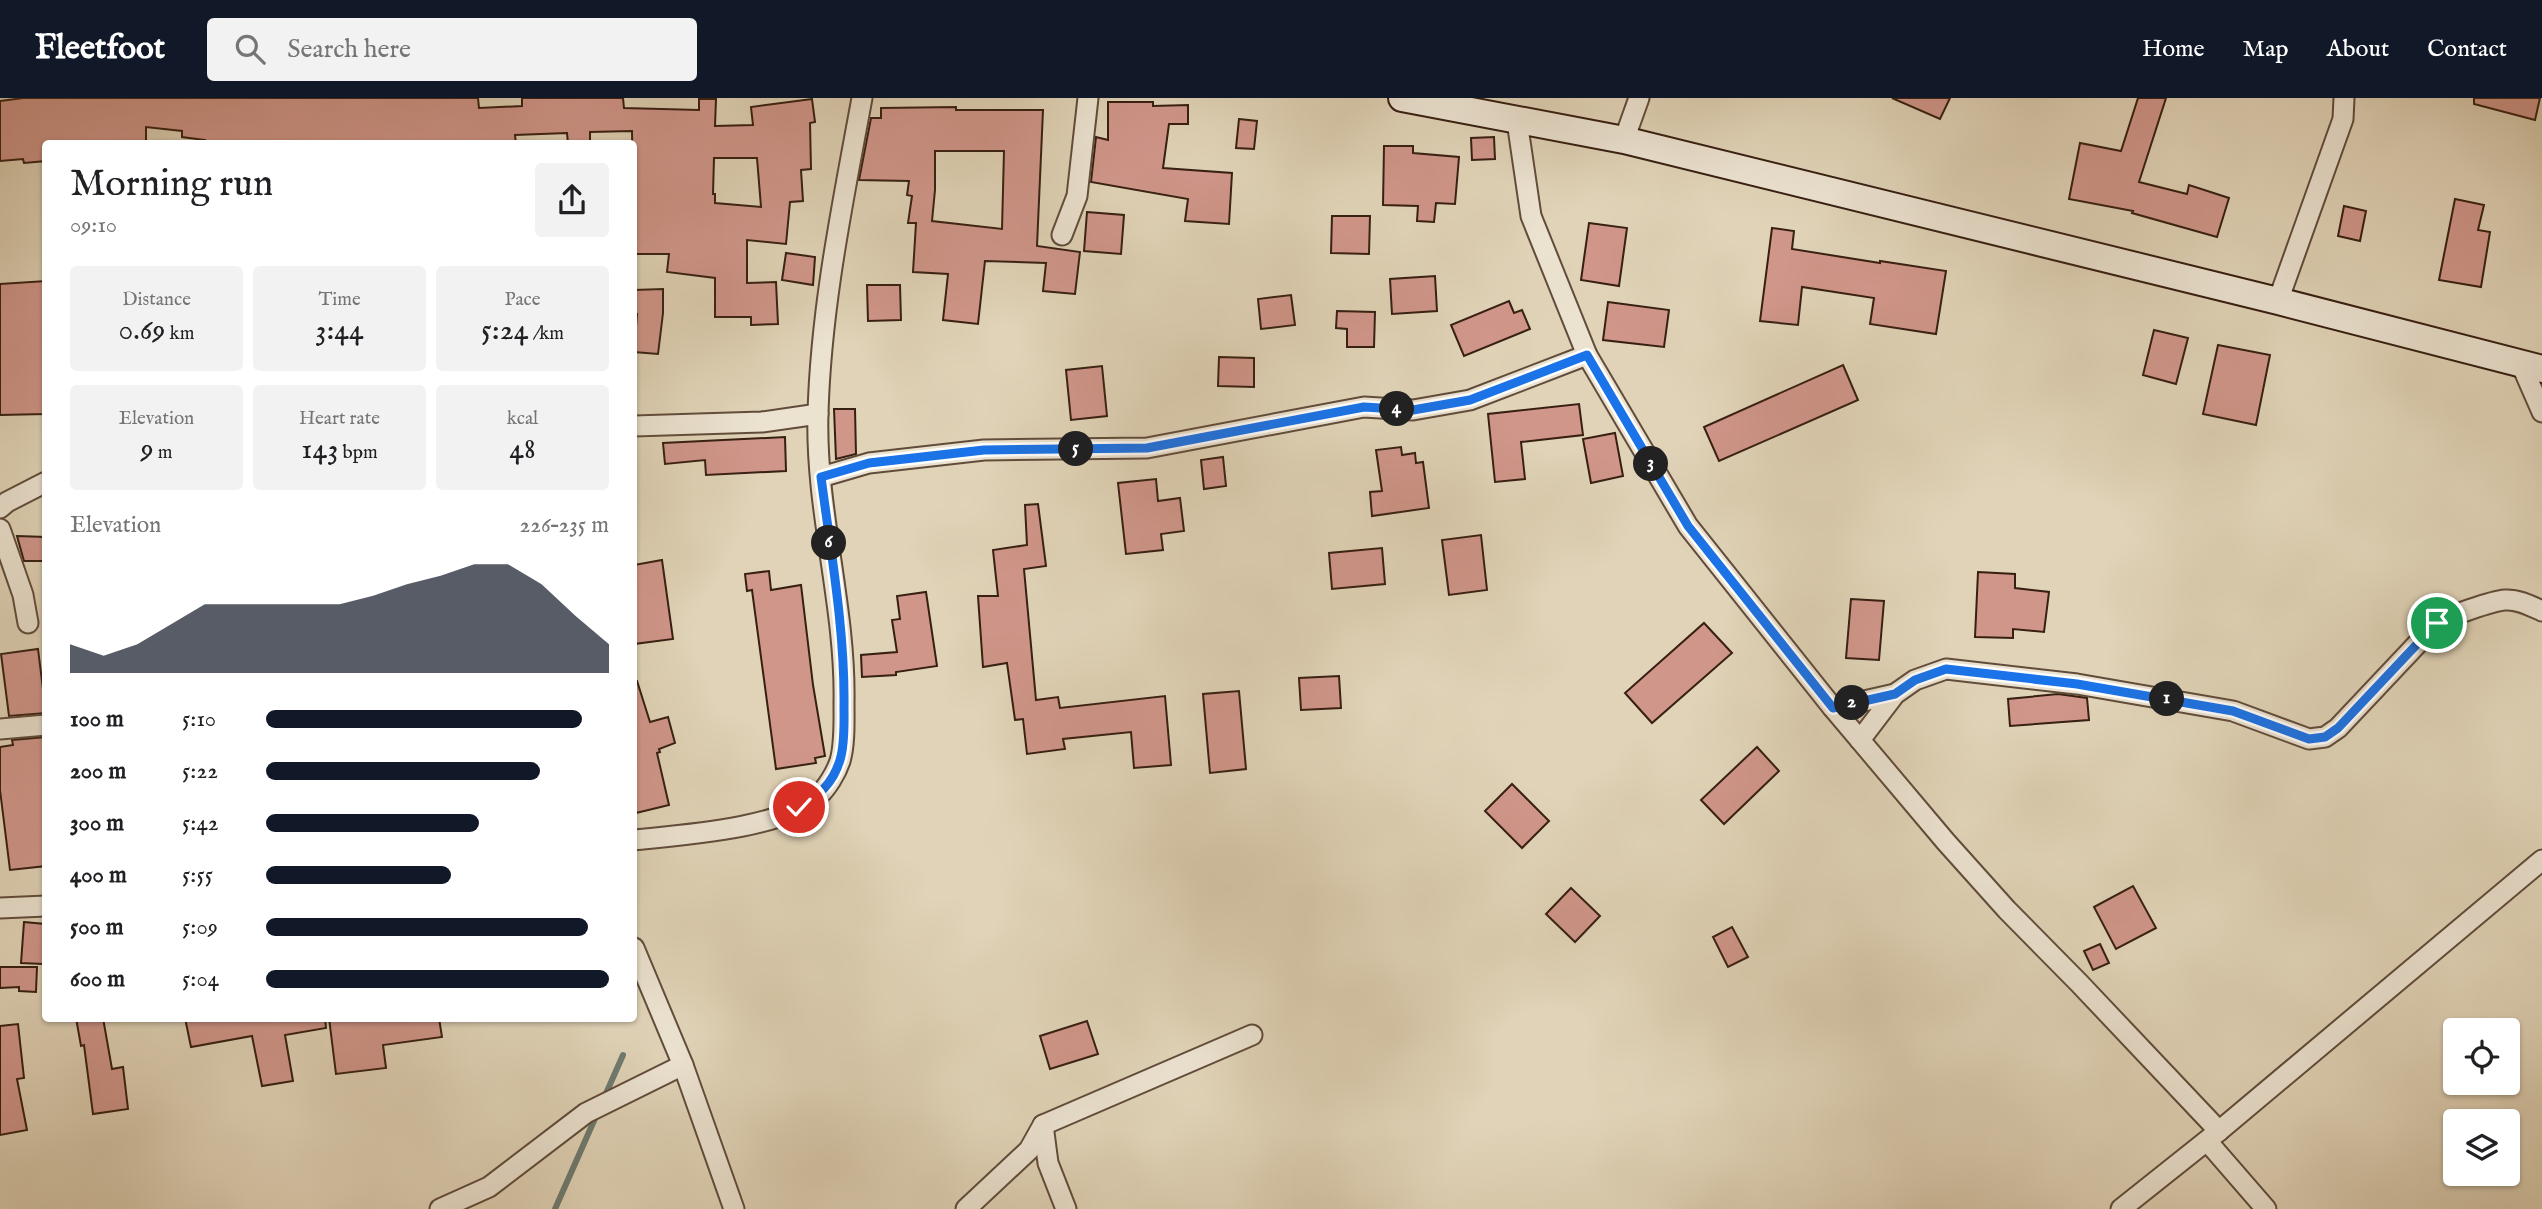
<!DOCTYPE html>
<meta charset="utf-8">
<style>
body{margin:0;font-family:"IM FELL English",serif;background:#f2f2f2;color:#202124;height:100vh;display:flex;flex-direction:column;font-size:26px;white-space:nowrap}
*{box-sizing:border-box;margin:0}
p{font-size:23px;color:#757577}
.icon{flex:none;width:38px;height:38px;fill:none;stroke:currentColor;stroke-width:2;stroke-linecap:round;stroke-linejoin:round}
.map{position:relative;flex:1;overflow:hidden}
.drawer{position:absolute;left:42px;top:42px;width:595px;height:882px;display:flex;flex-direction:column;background:#fff;border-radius:7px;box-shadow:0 2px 5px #0004}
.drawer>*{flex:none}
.tools{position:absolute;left:2443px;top:920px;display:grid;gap:14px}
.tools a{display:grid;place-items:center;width:77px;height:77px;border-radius:7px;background:#fff;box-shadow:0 2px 5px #0004;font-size:35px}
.pin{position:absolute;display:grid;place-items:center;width:60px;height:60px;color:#fff;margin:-30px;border:4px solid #fff;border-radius:50%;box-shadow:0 2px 7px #0007}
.km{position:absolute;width:35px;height:35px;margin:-18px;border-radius:50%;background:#222;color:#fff;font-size:19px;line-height:35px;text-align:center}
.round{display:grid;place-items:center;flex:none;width:74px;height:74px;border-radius:7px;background:#f2f2f2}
.head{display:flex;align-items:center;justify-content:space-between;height:119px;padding:0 28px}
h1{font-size:38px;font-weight:600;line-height:52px}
.stats{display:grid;grid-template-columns:repeat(3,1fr);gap:10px;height:119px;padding:7px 28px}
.stats div{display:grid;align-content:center;border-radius:7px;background:#f2f2f2;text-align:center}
.stats b{font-size:30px;font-weight:600}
.stats small{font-size:19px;font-weight:400}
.stats p{font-size:19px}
.chart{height:196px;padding:14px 28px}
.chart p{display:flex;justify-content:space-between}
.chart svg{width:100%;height:126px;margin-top:7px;fill:#111827;opacity:.7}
ul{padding:0 28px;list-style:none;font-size:23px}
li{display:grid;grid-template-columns:112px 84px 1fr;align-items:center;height:52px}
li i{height:18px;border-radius:9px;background:#111827}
header{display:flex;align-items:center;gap:42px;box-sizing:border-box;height:98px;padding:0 35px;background:#111827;color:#fff}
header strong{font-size:33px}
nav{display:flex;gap:38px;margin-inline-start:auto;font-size:24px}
.search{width:490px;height:63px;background:#f2f2f2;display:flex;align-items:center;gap:18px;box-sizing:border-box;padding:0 24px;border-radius:7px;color:#757577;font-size:26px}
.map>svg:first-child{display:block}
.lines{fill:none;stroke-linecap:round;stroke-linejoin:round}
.stream{stroke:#6f7b70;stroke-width:6}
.building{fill:#d0968a;stroke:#371f12;stroke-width:2;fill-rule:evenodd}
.minor-casing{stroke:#614c3b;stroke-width:23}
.secondary-casing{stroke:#371f12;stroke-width:30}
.minor{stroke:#ebe2d0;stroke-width:19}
.secondary{stroke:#ebe2d0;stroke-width:26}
.route-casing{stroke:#fff;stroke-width:14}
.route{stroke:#1a73e8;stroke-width:9}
</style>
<header>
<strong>Fleetfoot</strong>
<div class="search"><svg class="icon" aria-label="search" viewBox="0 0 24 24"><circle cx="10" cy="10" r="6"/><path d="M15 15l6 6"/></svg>Search here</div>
<nav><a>Home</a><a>Map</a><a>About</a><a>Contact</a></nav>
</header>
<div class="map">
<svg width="2542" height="1111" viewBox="0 0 2542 1111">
<rect width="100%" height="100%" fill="#e0d3b7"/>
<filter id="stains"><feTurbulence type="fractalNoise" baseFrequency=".00286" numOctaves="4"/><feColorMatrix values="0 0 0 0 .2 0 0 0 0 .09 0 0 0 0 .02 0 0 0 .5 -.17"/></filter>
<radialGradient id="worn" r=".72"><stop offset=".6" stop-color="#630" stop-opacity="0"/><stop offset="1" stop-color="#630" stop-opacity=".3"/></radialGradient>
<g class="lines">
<!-- stream -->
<g class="stream">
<path d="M604,1000L623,957"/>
<path d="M555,1111L597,1016"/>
</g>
</g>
<!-- building -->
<g class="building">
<path d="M23,0H478L479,10L522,8V0H623L624,10L699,12V1H716L715,28L753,27L751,9L812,1L815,24L810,25L811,71L801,72L803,103L790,104L786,146L747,142V185L776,184L778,226L751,227V219H715V180L667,174L669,156H634L632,33L590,34V46H568L567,35L515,37L516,46H204L205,42L182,39V33L146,29V46H46V63L24,65L23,61L0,63V3ZM714,60H757L761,109L715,105V96H713Z"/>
<path d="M1892,0H1950L1940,21Z"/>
<path d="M2138,0H2166L2139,84L2187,96L2189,87L2229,100L2217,139L2132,115L2133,113L2069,101L2080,45L2121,53Z"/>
<path d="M2474,0H2540L2535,22L2474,6Z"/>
<path d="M1108,4H1153V8L1188,7V26H1169L1163,70L1232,75L1229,126L1185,123L1188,101L1091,84L1096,39L1108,42Z"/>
<path d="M956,9V12H1043L1037,148L1080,154L1075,196L1043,193L1046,165L985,163L978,226L943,222L948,176L913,174L916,125H908L912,98L907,97L909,83L859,82L871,20H881V10ZM935,53H1004L1002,131L932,123L935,92Z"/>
<path d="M1239,21L1257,23L1254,51L1236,50Z"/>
<path d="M1494,39L1495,61L1472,62L1471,40Z"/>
<path d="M1384,48H1413V55L1459,59L1455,106L1436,105L1434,124L1417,123L1418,108L1383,107Z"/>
<path d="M2455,101L2484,107L2478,132L2490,134L2481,189L2439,182Z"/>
<path d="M2344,108L2366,113L2360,143L2338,138Z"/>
<path d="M1087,114L1124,117L1121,156L1084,153Z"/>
<path d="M1332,118H1370L1369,156L1331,155Z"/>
<path d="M1589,125L1627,130L1619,188L1581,182Z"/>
<path d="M1772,130L1794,133L1792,151L1880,165V163L1946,173L1936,236L1870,226L1874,200L1802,189L1798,227L1760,223Z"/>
<path d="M786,155L815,159L813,187L782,182Z"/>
<path d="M1435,178L1437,213L1392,216L1390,181Z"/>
<path d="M46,183L45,316L0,317V186Z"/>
<path d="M867,187H900L901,222L868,223Z"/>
<path d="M663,191V215L658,256L634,254L637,216H634V192Z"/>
<path d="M1291,197L1295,227L1261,231L1258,201Z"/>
<path d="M1509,203L1514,215L1522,212L1530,231L1464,258L1451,227Z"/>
<path d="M1608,204L1669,212L1664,249L1603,242Z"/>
<path d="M1337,213L1375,214L1374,249H1347V231L1336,230Z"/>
<path d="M2154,232L2188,240L2176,286L2143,277Z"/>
<path d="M2218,247L2270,257L2256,327L2203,316Z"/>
<path d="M1219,259L1254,260V289L1218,288Z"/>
<path d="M1843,267L1858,302L1719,363L1704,329Z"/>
<path d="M1102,268L1107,318L1071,322L1066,272Z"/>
<path d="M1579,306L1583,337L1521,344L1525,381L1495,384L1488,316Z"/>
<path d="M834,311H855L856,356L836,361Z"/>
<path d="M1615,335L1623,378L1591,385L1583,341Z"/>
<path d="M785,339L786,373L706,377L705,362L665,366L663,345Z"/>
<path d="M1401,349L1402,357L1415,355L1416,365L1423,364L1429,410L1372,418L1370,394L1382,393L1376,352Z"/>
<path d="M1223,359L1226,388L1204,391L1201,362Z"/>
<path d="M1156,381L1158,403L1180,400L1184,433L1161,436L1163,452L1126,456L1118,385Z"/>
<path d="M1038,406L1046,468L1024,471L1036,602L1058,599L1060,610L1165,598L1171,667L1134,670L1131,634L1063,641L1065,651L1027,656L1023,621L1015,622L1007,565L983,569L978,498H998L993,452L1027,447L1025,407Z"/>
<path d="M1481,437L1487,492L1449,497L1442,442Z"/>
<path d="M17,438L46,439V463H24Z"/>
<path d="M1382,450L1385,486L1332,491L1329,455Z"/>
<path d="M662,462L673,541L634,546V467Z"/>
<path d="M769,473L771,492L801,487L813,587L825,658L815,660L816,665L776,671L752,492L747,493L745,476Z"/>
<path d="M1978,474L2015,476V490L2049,494L2044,534L2013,531V540L1975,539Z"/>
<path d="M926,494L937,568L896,574V577L862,579L861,557L897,554L892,522L900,521L897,498Z"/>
<path d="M1851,501L1884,503L1879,562L1846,560Z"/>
<path d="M1704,525L1732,555L1652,625L1625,595Z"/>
<path d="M38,551L46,615L9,618L1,556Z"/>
<path d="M1339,578L1341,610L1301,612L1299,580Z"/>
<path d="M634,583H637L650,624L668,619L675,645L659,651L660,654L657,655L669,707L636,715L634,704Z"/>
<path d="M1239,593L1246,671L1210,675L1203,596Z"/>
<path d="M2058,596L2087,600L2089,622L2010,628L2008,601Z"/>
<path d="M46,639V768L10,772L0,692V649L13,647L12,642Z"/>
<path d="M1757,649L1779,673L1724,726L1701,702Z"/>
<path d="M1512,686L1549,723L1522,750L1485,713Z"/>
<path d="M2133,788L2156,830L2116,851L2094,809Z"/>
<path d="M1571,790L1600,818L1575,844L1546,816Z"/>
<path d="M24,824L45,826L43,866L21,865Z"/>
<path d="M1732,829L1748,859L1728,869L1713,839Z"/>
<path d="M2100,846L2109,865L2093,872L2084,853Z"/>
<path d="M0,869H37L36,894L19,893V889L0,890Z"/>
<path d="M76,920H103L112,971L123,969L128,1011L93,1016L84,947L81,948Z"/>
<path d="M185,920H325L326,930L285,937L293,983L262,988L252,938L191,949Z"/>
<path d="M329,920H439L442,939L383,947L386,970L336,976Z"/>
<path d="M1087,923L1098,956L1050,971L1040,938Z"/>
<path d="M18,926L24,980L17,981L27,1032L0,1037V928Z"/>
</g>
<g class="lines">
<!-- minor casing -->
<g class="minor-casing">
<g id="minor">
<path d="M1517,23L1531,118L1587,257L1688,428L1833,610L1946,744L2007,812L2079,885L2219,1033"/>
<path d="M1624,42L1639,0"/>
<path d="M1062,137L1077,98L1088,0"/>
<path d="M2278,203L2343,21L2344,0"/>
<path d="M2521,266L2542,314"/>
<path d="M634,328L762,324L818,316"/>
<path d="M821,379L869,365L984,352L1147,350L1364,309L1413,312L1470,302L1587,257"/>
<path d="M0,410L7,404L46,384"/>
<path d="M0,431L23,497L28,525"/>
<path d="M1833,610L1895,596"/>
<path d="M0,631L46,627"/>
<path d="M1860,642L1895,596L1915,582L1946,571L2077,586L2233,613L2309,641L2325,639L2338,630L2437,525C2449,518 2492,503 2505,502C2518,501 2531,508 2542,513"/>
<path d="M634,742C682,737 780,731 817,699C827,690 836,675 840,663C845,646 844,623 844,605C846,508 815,412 818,315C821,208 843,104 862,0"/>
<path d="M0,810L46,808"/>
<path d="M634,850L683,967L734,1111"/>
<path d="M1043,1027L1048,1065L1066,1111"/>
<path d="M2207,1043L2266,1111"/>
<path d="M440,1111L489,1089L586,1015L683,967"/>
<path d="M966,1111L1029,1052L1043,1027L1252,937"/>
<path d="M2121,1111L2219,1033L2542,762"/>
</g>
</g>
<!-- secondary casing -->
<g class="secondary-casing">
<path id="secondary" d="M1402,0L1624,42L2278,203L2542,271"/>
</g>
<!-- minor -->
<use href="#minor" class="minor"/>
<!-- secondary -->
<use href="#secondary" class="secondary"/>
</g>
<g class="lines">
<!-- route casing -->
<g class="route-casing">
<path id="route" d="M799,709C819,698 833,685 840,662C845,646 844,625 844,609C845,532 831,455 821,379L869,365L984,352L1147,350L1364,309L1413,312L1470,302L1587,257L1688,428L1833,610L1895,596L1915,582L1946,571L2077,586L2233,613L2309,641L2325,639L2338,630L2437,525"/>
</g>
<!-- route -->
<use href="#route" class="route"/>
</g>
<rect width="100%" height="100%" filter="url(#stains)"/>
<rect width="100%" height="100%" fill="url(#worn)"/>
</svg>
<div class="tools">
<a><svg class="icon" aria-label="locate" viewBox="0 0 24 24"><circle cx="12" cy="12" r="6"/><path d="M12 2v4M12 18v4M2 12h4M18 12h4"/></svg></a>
<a><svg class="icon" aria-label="layers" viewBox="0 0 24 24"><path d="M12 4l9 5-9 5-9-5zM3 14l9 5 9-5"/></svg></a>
</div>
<div class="pin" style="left:2437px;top:525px;background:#1e9e55"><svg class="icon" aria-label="arrive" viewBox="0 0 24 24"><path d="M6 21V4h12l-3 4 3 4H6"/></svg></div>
<div class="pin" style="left:799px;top:709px;background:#d93025"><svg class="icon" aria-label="check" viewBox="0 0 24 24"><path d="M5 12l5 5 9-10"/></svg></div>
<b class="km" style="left:2167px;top:601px">1</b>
<b class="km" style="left:1852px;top:605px">2</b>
<b class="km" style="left:1651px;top:366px">3</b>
<b class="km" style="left:1397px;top:311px">4</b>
<b class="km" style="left:1076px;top:351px">5</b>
<b class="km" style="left:829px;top:445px">6</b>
<section class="drawer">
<div class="head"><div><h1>Morning run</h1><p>09:10</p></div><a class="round"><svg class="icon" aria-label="share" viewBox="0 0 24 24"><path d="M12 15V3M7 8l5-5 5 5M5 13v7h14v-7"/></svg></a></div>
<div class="stats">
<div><p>Distance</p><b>0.69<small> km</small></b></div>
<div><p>Time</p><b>3:44</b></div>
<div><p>Pace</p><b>5:24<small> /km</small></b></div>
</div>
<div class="stats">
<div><p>Elevation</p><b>9<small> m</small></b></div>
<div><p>Heart rate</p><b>143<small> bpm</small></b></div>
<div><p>kcal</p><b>48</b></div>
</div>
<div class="chart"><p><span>Elevation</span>226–235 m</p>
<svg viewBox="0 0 160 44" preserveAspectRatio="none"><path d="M0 44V34L10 38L20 34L30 27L40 20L50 20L60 20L70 20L80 20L90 17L100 13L110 10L120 6L130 6L140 13L150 24L160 34V44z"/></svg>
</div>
<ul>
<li><b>100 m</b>5:10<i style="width:92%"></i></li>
<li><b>200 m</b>5:22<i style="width:80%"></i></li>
<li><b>300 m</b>5:42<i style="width:62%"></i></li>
<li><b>400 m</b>5:55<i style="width:54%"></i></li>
<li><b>500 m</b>5:09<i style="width:94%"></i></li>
<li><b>600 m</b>5:04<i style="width:100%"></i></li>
</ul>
</section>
</div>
